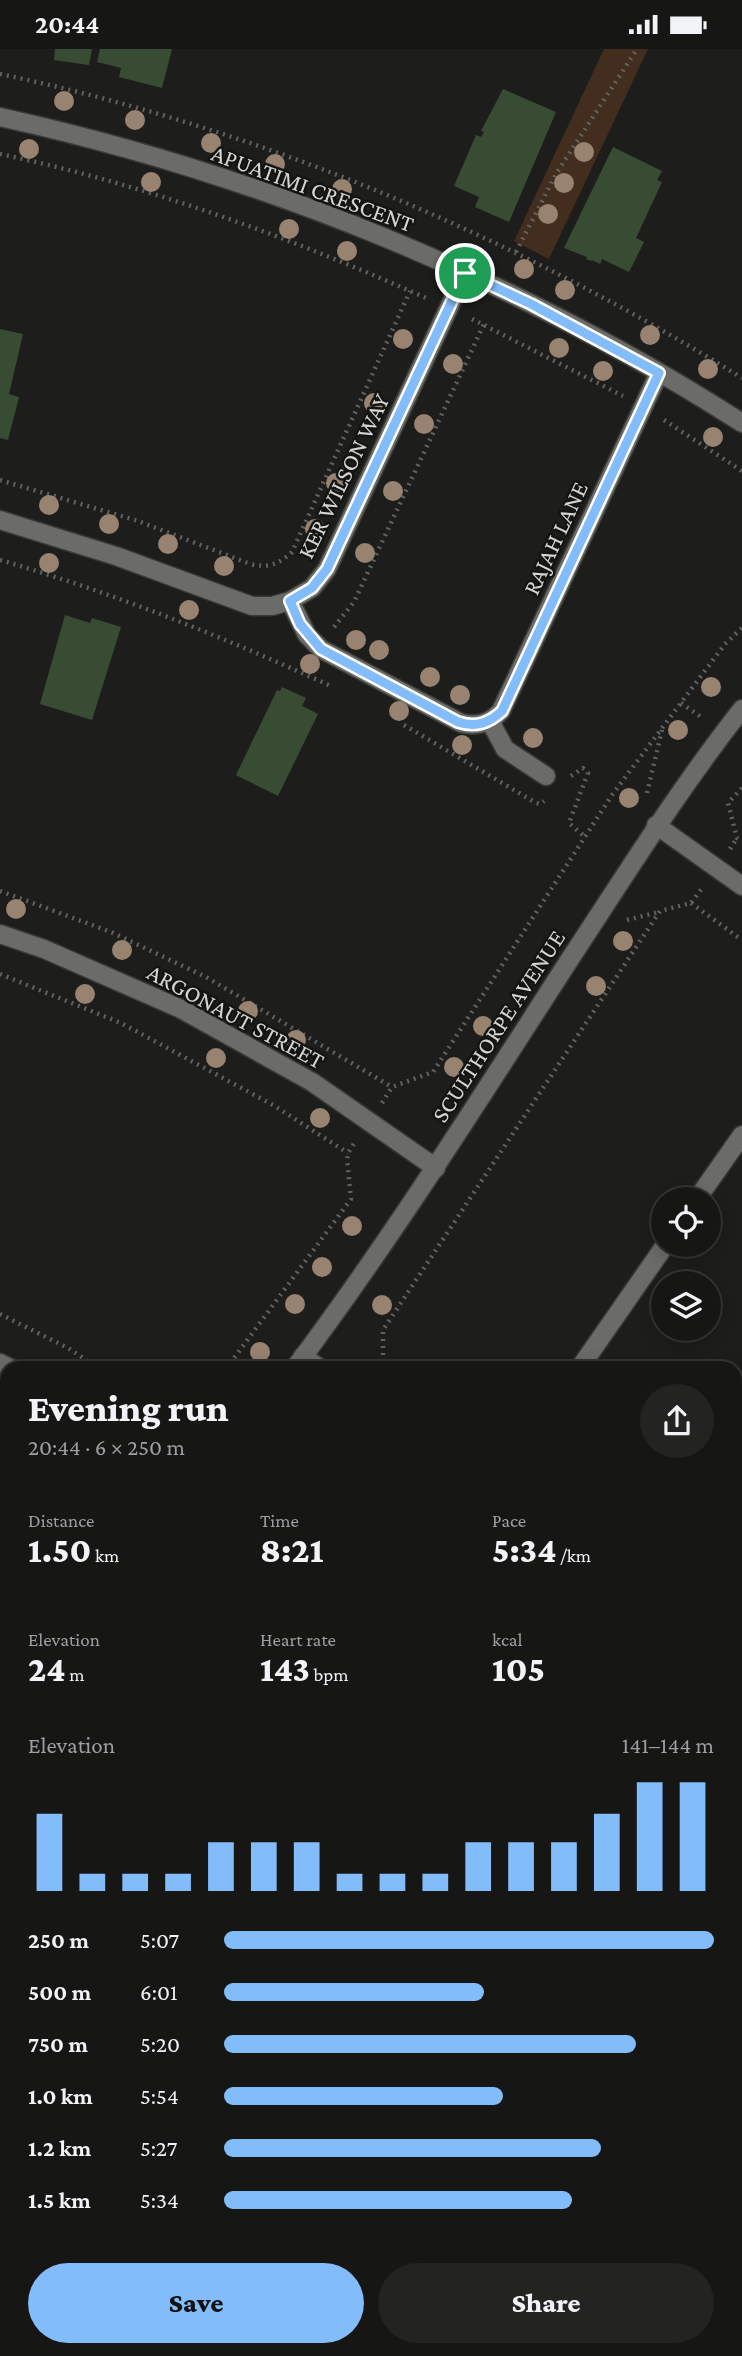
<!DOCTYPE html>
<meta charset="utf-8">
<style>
body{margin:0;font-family:"Crimson Pro",serif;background:#232322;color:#f1f3f6;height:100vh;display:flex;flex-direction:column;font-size:26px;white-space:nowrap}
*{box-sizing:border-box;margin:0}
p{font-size:23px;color:#9e9fa0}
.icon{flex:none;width:38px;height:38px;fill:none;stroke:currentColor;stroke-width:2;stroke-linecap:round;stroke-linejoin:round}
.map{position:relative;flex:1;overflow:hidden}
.sheet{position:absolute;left:0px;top:1312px;width:742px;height:996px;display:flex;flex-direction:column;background:#161614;border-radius:21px 21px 0 0;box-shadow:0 4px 18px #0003,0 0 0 2px #353534}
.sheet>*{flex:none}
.controls{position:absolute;left:651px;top:1138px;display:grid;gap:14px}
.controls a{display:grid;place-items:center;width:70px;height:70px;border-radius:50%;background:#161614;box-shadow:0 4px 18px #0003,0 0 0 2px #353534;font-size:35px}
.pin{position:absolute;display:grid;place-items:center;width:60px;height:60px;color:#fff;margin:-30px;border:4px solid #fff;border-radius:50%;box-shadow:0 2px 7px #0007}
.round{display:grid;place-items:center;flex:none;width:74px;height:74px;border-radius:37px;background:#232322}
.headline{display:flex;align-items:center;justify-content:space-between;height:119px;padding:0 28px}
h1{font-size:38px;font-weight:800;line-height:52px}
.stats{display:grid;grid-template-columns:repeat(3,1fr);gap:10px;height:119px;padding:7px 28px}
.stats div{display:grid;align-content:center}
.stats b{font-size:35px;font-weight:800}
.stats small{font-size:19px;font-weight:400}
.stats p{font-size:19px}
.chart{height:196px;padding:14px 28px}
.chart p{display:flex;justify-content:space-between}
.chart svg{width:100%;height:126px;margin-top:7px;stroke:#82bcfa;stroke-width:6}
.button{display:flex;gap:14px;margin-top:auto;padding:14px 28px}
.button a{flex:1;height:80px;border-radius:42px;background:#82bcfa;color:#111;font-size:28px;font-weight:800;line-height:80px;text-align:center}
.button a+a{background:#232322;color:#f1f3f6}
ul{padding:0 28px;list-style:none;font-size:23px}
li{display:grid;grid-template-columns:112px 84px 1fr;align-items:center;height:52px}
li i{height:18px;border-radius:9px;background:#82bcfa}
.status{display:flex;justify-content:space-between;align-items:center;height:49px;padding:0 35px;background:#161614;direction:ltr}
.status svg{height:19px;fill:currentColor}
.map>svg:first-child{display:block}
.green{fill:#422d1e}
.building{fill:#384c34}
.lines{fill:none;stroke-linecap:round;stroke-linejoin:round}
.minor-casing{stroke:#393937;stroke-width:21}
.path{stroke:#61625f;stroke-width:4.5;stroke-dasharray:2 5;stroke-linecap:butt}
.minor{stroke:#6b6b68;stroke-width:18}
.tree{fill:#988270}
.route-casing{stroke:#fff;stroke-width:14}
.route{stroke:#82bcfa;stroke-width:9}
.labels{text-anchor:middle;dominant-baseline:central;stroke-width:5;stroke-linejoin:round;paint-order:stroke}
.street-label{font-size:24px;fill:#d4d5d3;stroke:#141512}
</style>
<div class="status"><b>20:44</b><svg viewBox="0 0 49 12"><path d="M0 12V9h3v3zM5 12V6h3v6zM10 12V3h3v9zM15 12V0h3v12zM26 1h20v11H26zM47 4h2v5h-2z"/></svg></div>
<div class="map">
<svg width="742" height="2307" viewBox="0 0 742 2307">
<rect width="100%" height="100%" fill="#1d1e1b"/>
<!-- green -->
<path class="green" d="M604,0H648L549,210L514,192Z"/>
<!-- building -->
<g class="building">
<path d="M55,0H92L89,16L54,11Z"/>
<path d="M100,0H172L162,39L119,28L121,19L97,13Z"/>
<path d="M503,40L556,63L509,173L475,158L479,148L454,137L476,86L481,88L484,83L481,82Z"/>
<path d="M613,98L662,122L657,131L662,133L636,189L644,193L629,223L602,210L600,215L592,211L591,212L586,210L587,208L564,199Z"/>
<path d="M0,280L23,285L9,345L19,348L8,391L0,389Z"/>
<path d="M65,566L90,574L92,569L121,578L92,671L40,655Z"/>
<path d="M282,638L306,649L302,657L318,665L278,747L236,726L277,641L280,642Z"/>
</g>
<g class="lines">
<!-- minor casing -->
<g class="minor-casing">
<g id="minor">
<path d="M0,68C259,125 518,230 742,374"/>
<path d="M0,471L116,507L252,557H272L290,552L312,539L327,520L465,224"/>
<path d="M290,552L307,586L321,600L461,674C478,678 490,674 501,662L659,324"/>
<path d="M490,672L505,700L546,727"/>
<path d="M656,776L742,837"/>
<path d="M0,885L44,900L181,960L312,1033L436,1119"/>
<path d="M697,1150L742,1086"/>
<path d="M303,1307L321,1320"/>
<path d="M0,1314L12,1320"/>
<path d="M294,1320C393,1188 481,1048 570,910C626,825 679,740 742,660"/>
<path d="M579,1320L666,1195"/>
<path d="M735,1486L742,1476"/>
<path d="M0,1656L7,1649"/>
<path d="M0,1988L7,1981"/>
<path d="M735,2041L742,2034"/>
<path d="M0,2228L7,2235"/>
<path d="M451,2301L457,2307"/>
<path d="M0,2307L7,2300"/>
<path d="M481,2307L486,2301"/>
</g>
</g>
<!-- path -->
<g class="path">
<path d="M0,25C262,80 515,188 742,329"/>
<path d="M0,105C147,136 289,188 426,249"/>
<path d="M516,203L556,125L637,0"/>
<path d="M472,270L623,347"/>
<path d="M664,371L742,422"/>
<path d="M0,431L138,472L250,515C268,519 278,516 292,503L410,242"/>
<path d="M0,511C114,544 223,588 331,637"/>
<path d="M334,578L354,553L484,275"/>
<path d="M681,654L704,670"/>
<path d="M404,676L536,754L540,755L544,752"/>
<path d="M571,727L583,719L588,724L569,774L585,788"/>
<path d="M742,739L728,754L737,789L742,792"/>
<path d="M647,744L662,681"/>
<path d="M730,800L737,789"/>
<path d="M0,842L111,883L206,928L392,1038"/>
<path d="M691,854L742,891"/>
<path d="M627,871L659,863"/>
<path d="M0,925L121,974L273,1056L348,1104"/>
<path d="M382,1054L392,1038L433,1023L612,746L725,595L742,579"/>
<path d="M0,1265L68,1299L100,1320"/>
<path d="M226,1320L351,1150L347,1110L348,1104L355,1093"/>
<path d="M383,1320V1281L660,862L691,854L703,838"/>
<path d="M0,1360L7,1364"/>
<path d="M735,1422L742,1411"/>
<path d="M735,1560L742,1550"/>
<path d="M0,1579L7,1572"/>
<path d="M0,1724L7,1717"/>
<path d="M735,1999L742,1992"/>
<path d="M735,2107L742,2099"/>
<path d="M395,2301L401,2307"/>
<path d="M59,2307L64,2301"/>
<path d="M540,2307L546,2301"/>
</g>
<!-- minor -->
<use href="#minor" class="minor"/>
</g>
<!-- trees -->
<g class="tree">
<circle cx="64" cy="52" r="10"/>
<circle cx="135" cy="71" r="10"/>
<circle cx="211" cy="94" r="10"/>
<circle cx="29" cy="100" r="10"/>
<circle cx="584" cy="103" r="10"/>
<circle cx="275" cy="115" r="10"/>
<circle cx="151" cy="133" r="10"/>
<circle cx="564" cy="134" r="10"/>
<circle cx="342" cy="140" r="10"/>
<circle cx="548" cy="165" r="10"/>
<circle cx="289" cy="180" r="10"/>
<circle cx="347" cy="202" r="10"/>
<circle cx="524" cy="220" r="10"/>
<circle cx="565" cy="241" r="10"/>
<circle cx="650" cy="286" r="10"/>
<circle cx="403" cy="290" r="10"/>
<circle cx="559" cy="299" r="10"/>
<circle cx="453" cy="315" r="10"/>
<circle cx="708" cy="320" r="10"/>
<circle cx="603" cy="322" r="10"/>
<circle cx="374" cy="354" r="10"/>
<circle cx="424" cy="375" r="10"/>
<circle cx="713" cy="388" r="10"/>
<circle cx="336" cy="434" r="10"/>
<circle cx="393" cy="442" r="10"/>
<circle cx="49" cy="456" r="10"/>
<circle cx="109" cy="475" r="10"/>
<circle cx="315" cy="480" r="10"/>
<circle cx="168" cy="495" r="10"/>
<circle cx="365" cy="504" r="10"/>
<circle cx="49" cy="514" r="10"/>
<circle cx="224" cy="517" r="10"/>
<circle cx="189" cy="561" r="10"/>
<circle cx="356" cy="591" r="10"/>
<circle cx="379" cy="601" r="10"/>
<circle cx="310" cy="615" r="10"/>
<circle cx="430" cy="628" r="10"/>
<circle cx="711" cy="638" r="10"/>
<circle cx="460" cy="646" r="10"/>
<circle cx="399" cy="662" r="10"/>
<circle cx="678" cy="681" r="10"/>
<circle cx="533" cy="689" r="10"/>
<circle cx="462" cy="696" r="10"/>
<circle cx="629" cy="749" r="10"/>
<circle cx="16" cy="860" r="10"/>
<circle cx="623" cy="892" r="10"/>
<circle cx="122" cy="901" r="10"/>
<circle cx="596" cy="937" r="10"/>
<circle cx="85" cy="945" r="10"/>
<circle cx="248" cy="962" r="10"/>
<circle cx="483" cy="977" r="10"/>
<circle cx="296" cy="991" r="10"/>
<circle cx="216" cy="1009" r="10"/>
<circle cx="454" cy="1018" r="10"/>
<circle cx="320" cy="1069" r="10"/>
<circle cx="352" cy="1177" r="10"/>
<circle cx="322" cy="1218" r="10"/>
<circle cx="295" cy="1255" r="10"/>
<circle cx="382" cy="1256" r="10"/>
<circle cx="260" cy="1303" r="10"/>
</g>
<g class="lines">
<!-- route casing -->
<g class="route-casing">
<path id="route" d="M465,224L531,255L659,324L502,662C489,674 476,679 458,673L321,600L300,575L290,552L312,539L327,520Z"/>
</g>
<!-- route -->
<use href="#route" class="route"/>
</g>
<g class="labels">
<!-- street labels -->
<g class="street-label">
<text transform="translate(313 139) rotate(20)">APUATIMI CRESCENT</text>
<text transform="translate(343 427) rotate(-64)">KER WILSON WAY</text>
<text transform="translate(555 489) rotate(-65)">RAJAH LANE</text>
<text transform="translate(236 967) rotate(28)">ARGONAUT STREET</text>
<text transform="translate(498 977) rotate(-57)">SCULTHORPE AVENUE</text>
</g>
</g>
</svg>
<div class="controls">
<a><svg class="icon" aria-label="locate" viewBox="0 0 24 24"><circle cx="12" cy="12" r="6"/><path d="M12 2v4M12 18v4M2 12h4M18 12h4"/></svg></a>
<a><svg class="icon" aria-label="layers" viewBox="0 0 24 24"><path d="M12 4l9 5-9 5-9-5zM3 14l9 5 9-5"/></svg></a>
</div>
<div class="pin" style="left:465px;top:224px;background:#1e9e55"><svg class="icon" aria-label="arrive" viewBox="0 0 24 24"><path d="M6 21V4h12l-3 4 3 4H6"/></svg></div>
<section class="sheet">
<div class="headline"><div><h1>Evening run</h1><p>20:44 · 6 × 250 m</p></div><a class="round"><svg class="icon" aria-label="share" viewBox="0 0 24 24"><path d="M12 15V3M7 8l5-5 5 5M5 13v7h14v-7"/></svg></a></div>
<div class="stats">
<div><p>Distance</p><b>1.50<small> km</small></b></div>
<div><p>Time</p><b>8:21</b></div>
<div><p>Pace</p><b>5:34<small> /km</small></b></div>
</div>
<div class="stats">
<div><p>Elevation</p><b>24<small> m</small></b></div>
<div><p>Heart rate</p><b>143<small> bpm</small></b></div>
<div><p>kcal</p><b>105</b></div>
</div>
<div class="chart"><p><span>Elevation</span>141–144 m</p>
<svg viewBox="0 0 160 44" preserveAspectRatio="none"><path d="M5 44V17M15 44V38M25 44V38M35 44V38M45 44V27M55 44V27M65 44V27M75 44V38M85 44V38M95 44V38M105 44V27M115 44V27M125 44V27M135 44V17M145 44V6M155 44V6"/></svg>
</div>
<ul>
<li><b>250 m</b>5:07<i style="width:100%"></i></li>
<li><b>500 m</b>6:01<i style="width:53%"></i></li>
<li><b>750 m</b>5:20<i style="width:84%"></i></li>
<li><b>1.0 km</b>5:54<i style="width:57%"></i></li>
<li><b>1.2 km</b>5:27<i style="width:77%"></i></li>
<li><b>1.5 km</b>5:34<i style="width:71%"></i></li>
</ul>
<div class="button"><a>Save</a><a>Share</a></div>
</section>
</div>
